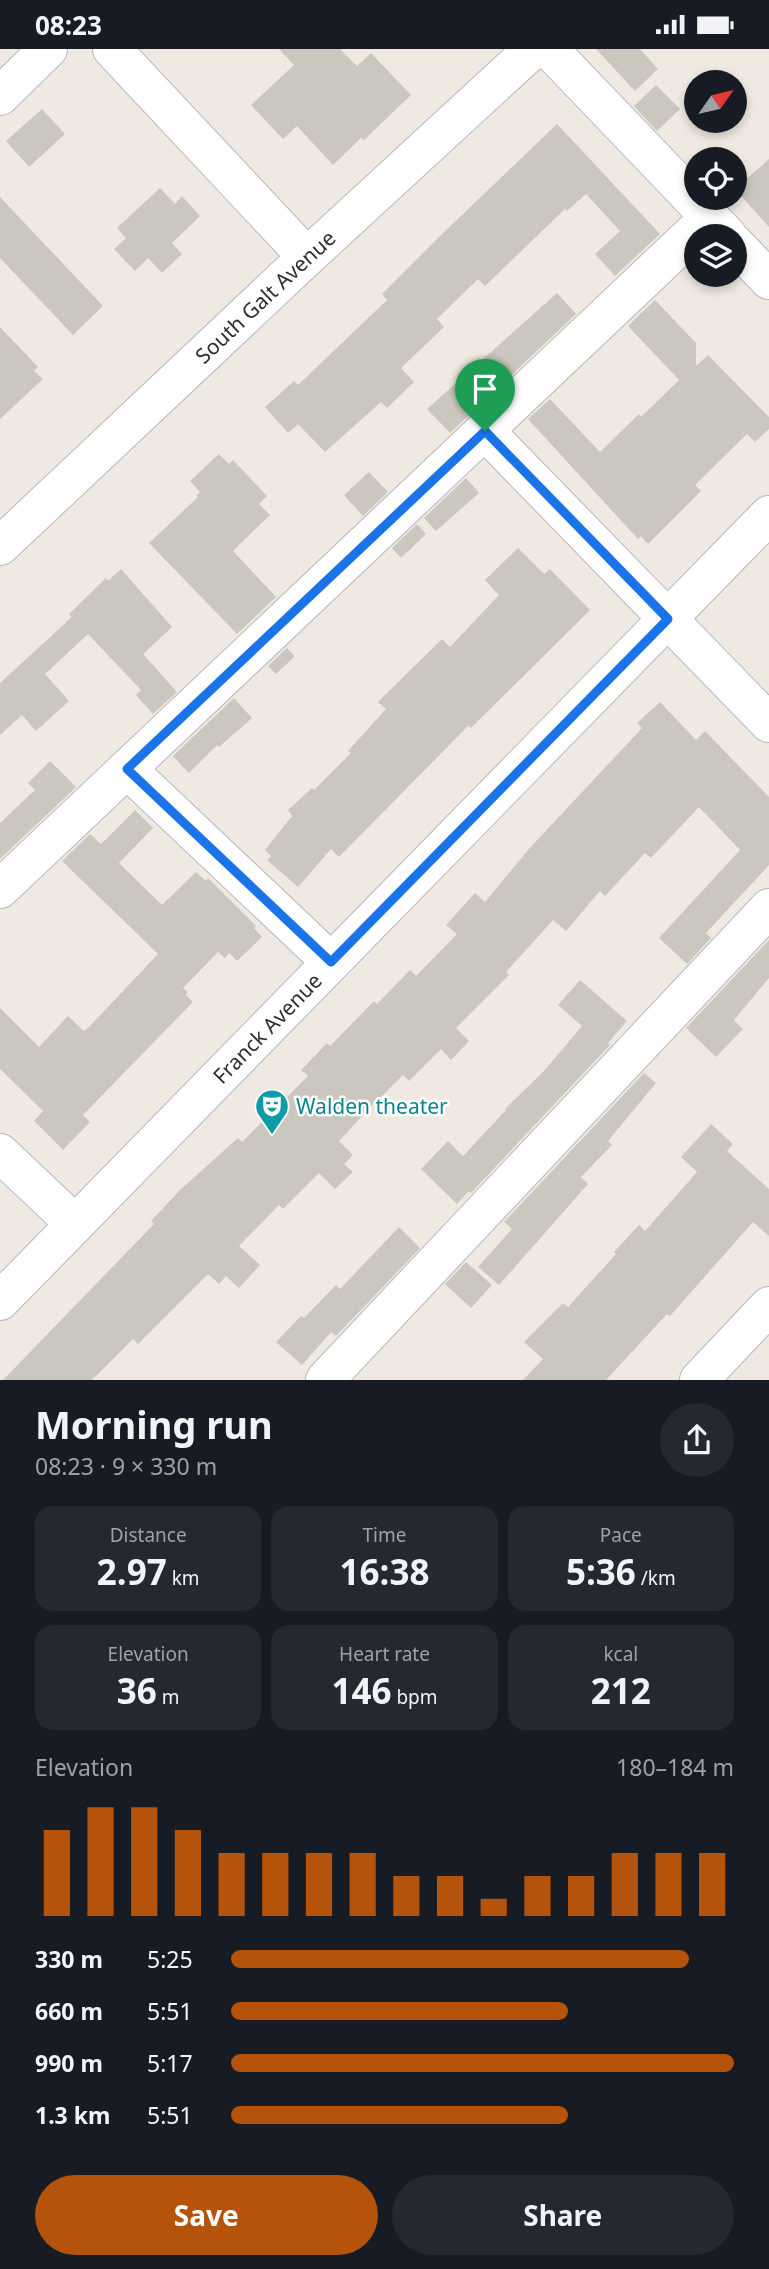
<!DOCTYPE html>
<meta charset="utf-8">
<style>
body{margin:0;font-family:"Noto Sans",sans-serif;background:#242831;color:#f1f3f6;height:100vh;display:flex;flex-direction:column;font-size:26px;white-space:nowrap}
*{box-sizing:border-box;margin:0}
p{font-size:23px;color:#9ea1a6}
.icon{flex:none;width:38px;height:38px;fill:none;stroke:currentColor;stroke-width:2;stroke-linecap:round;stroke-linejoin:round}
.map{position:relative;height:1331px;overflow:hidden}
.details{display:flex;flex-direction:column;background:#171b24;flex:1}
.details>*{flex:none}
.needle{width:46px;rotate:56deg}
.tools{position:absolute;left:684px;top:21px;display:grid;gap:14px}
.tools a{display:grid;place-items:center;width:63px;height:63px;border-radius:50%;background:#171b24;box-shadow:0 4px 10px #0003;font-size:35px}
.pin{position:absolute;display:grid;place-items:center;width:60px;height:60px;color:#fff;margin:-72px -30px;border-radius:50% 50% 50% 0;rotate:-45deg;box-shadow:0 0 7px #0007}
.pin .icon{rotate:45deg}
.round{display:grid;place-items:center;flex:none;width:74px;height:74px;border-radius:37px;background:#242831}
.overview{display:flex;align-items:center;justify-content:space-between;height:119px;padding:0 35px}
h1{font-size:38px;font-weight:700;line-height:52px}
.figures{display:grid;grid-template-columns:repeat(3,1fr);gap:10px;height:119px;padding:7px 35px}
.figures div{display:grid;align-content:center;border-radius:18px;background:#242831;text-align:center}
.figures b{font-size:35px;font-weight:700}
.figures small{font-size:19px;font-weight:400}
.figures p{font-size:19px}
.chart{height:196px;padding:14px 35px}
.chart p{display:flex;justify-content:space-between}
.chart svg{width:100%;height:126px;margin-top:7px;stroke:#b45309;stroke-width:6}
.cta{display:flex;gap:14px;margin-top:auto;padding:14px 35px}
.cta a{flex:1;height:80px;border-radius:42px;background:#b45309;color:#fff;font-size:28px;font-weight:700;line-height:80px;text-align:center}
.cta a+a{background:#242831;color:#f1f3f6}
ul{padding:0 35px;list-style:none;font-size:23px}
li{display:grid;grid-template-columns:112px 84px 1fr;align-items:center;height:52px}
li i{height:18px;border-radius:9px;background:#b45309}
.status{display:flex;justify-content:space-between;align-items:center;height:49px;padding:0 35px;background:#171b24;direction:ltr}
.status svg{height:19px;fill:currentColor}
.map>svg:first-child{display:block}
.building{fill:#cbc7bf}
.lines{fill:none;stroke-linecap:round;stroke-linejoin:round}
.minor-casing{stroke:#b4b7c1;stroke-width:40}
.minor{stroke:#fff;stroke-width:38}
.route-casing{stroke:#fff;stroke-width:14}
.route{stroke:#1a73e8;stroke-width:9}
.labels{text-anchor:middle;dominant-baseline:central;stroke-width:5;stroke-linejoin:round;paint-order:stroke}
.street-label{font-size:21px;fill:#2e2e2e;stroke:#fff}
.culture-label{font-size:21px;fill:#0d838f;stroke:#fff;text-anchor:start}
</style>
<div class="status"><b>08:23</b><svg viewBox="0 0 49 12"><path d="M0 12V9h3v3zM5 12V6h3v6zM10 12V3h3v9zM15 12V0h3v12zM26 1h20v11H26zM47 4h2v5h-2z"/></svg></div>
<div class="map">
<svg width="769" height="1331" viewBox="0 0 769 1331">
<rect width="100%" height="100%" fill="#efe9e1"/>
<!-- building -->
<g class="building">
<path d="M279,0H340L357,17L371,4L411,46L364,91L361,89L333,116L297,77L283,90L251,56L294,16Z"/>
<path d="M596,0H640L658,20L635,42Z"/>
<path d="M656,36L680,60L657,82L634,57Z"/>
<path d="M42,60L65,85L29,118L6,92Z"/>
<path d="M557,75L660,185L615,227L595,205L620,182L586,145L567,162L565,160L485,237L478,230L437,270L444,278L401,319L414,333L387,359L381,353L325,403L298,375L288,384L265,358L294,332L298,336L387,251L382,245L439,188Z"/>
<path d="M769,110V178L735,140Z"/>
<path d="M160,139L175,155L182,147L200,167L172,194L182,205L162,224L148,209L135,222L114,200L126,189L117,179Z"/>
<path d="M0,148L103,257L73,286L0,209Z"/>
<path d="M557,244L576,265L450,384L427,360Z"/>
<path d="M655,251L696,294V317L708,306L769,368V380L755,393L747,385L695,436L701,442L648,495L641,487L638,490L528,370L550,350L600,403L639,365L641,368L679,331L628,277Z"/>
<path d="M0,278L38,318L34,322L43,330L0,370Z"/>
<path d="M219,405L229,415L233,411L267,447L259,455L270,466L233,502L276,548L237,585L149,494L198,448L196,447L200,443L190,432Z"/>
<path d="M369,423L388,443L363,467L344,446Z"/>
<path d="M466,429L479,444L436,482L424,469Z"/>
<path d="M417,475L426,485L401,509L392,499Z"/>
<path d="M518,499L544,525L550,520L590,561L471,679L468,677L339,808L331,800L298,838L267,811L271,807L265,801L292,767L288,761L312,739L314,741L351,704L348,702L386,660L378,653L442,590L450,598L499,546L485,531Z"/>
<path d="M121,520L172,578L143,605L177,643L153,665L136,646L141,641L88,585L45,625L69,652L36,682L22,666L0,686V634L72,568L69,565L106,529L108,532Z"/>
<path d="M287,599L295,607L276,625L268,617Z"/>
<path d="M234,649L252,669L219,698L217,696L189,724L173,707Z"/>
<path d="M660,653L696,691L705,682L769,748V816L706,884L711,889L687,915L659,889L740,801L699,758L651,809L645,804L605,847L600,842L566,882L553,871L506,923L509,926L456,979L469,992L451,1011L441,1000L409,1032L403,1026L368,1061L339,1092L353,1106L344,1115L353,1123L335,1140L319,1124L283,1160L279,1156L239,1197L260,1216L239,1239L226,1227L219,1235L208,1225L138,1295L133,1290L92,1331H3L154,1175L151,1172L180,1141L238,1089L242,1093L308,1027L301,1021L327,994L330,997L374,952L377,955L410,921L416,927L457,885L446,876L475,844L485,853L528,801L642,679L637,674Z"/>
<path d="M50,712L76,738L0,810V774L35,741L28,734Z"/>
<path d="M135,761L153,779L119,814L162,856L196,823L206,832L208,829L256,877L254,879L262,888L237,912L229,904L225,909L218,903L183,939L188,943L186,946L193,953L83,1066L90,1073L63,1101L34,1072L43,1062L0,1020V959L39,998L68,967L84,982L89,978L158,905L62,812L90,785L101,795Z"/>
<path d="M769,891V929L734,971L743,980L716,1008L686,979Z"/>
<path d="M580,931L627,972L608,994L610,996L471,1144L469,1142L457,1155L421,1120L448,1092L463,1107L506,1061L505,1060L544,1022L582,977L558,956Z"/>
<path d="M644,1024L656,1034L608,1092L612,1096L581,1128L588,1135L499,1236L478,1218L512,1180L504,1173Z"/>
<path d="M711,1075L733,1095L727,1102L769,1140V1187L753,1173L670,1267L667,1265L606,1331H523L543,1310L524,1293L563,1254L568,1258L616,1205L614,1203L639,1176L645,1182L697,1123L681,1108Z"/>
<path d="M399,1178L420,1199L336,1287L331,1283L302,1316L276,1293L301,1267L304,1269L336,1236L340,1240Z"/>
<path d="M466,1213L492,1236L471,1259L445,1235Z"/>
</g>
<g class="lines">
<!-- minor casing -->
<g class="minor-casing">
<g id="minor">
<path d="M112,0L307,208"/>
<path d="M549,0L727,186"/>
<path d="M0,47L48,0"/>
<path d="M735,195L769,231"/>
<path d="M485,382L769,674"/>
<path id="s1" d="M0,497L307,208L533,0"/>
<path d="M127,720L331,913"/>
<path d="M0,840L710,168"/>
<path d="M0,1104L74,1174"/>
<path id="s2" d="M0,1252L769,466"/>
<path d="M325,1331L769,859"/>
<path d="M699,1331L769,1257"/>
</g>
</g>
<!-- minor -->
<use href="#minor" class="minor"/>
</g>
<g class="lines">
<!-- route casing -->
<g class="route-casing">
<path id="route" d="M485,382L668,570L331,913L127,720Z"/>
</g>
<!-- route -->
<use href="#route" class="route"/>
</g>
<!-- icons -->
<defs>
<g id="theatre-pin" transform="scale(1.75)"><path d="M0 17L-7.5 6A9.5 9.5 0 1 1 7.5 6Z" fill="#0f9aa8" stroke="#fff"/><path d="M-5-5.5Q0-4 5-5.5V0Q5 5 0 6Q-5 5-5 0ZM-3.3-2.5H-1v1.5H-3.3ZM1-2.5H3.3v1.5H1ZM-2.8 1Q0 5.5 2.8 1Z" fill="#fff"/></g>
</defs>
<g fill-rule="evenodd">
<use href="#theatre-pin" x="272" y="1057"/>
</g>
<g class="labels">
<!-- street labels -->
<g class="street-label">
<text stroke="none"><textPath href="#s1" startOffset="364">South Galt Avenue</textPath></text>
<text stroke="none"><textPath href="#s2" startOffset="382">Franck Avenue</textPath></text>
</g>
<!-- culture labels -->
<g class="culture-label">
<text x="296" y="1057">Walden theater</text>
</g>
</g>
</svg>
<div class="tools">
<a><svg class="needle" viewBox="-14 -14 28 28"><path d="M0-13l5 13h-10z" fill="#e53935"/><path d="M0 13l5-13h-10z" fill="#9ea1a6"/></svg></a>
<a><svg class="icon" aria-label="locate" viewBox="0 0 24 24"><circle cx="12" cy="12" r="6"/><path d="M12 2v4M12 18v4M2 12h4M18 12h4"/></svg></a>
<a><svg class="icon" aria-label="layers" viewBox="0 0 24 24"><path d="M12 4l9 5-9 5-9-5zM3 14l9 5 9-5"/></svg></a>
</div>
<div class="pin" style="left:485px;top:382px;background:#1e9e55"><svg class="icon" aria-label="arrive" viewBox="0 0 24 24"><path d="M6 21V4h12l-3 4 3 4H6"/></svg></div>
</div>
<section class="details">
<div class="overview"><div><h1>Morning run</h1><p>08:23 · 9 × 330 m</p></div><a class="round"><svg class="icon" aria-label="share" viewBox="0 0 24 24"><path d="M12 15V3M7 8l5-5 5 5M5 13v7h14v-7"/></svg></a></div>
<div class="figures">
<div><p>Distance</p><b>2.97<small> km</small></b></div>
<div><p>Time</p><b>16:38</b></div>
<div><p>Pace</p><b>5:36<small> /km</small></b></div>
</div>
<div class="figures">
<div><p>Elevation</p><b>36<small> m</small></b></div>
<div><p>Heart rate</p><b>146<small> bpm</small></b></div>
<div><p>kcal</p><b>212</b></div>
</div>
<div class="chart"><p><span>Elevation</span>180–184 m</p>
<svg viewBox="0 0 160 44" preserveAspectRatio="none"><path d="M5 44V14M15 44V6M25 44V6M35 44V14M45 44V22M55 44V22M65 44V22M75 44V22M85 44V30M95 44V30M105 44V38M115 44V30M125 44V30M135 44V22M145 44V22M155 44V22"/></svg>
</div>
<ul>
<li><b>330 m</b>5:25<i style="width:91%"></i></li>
<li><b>660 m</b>5:51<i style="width:67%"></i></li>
<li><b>990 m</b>5:17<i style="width:100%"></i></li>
<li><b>1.3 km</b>5:51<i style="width:67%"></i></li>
</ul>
<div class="cta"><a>Save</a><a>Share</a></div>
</section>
